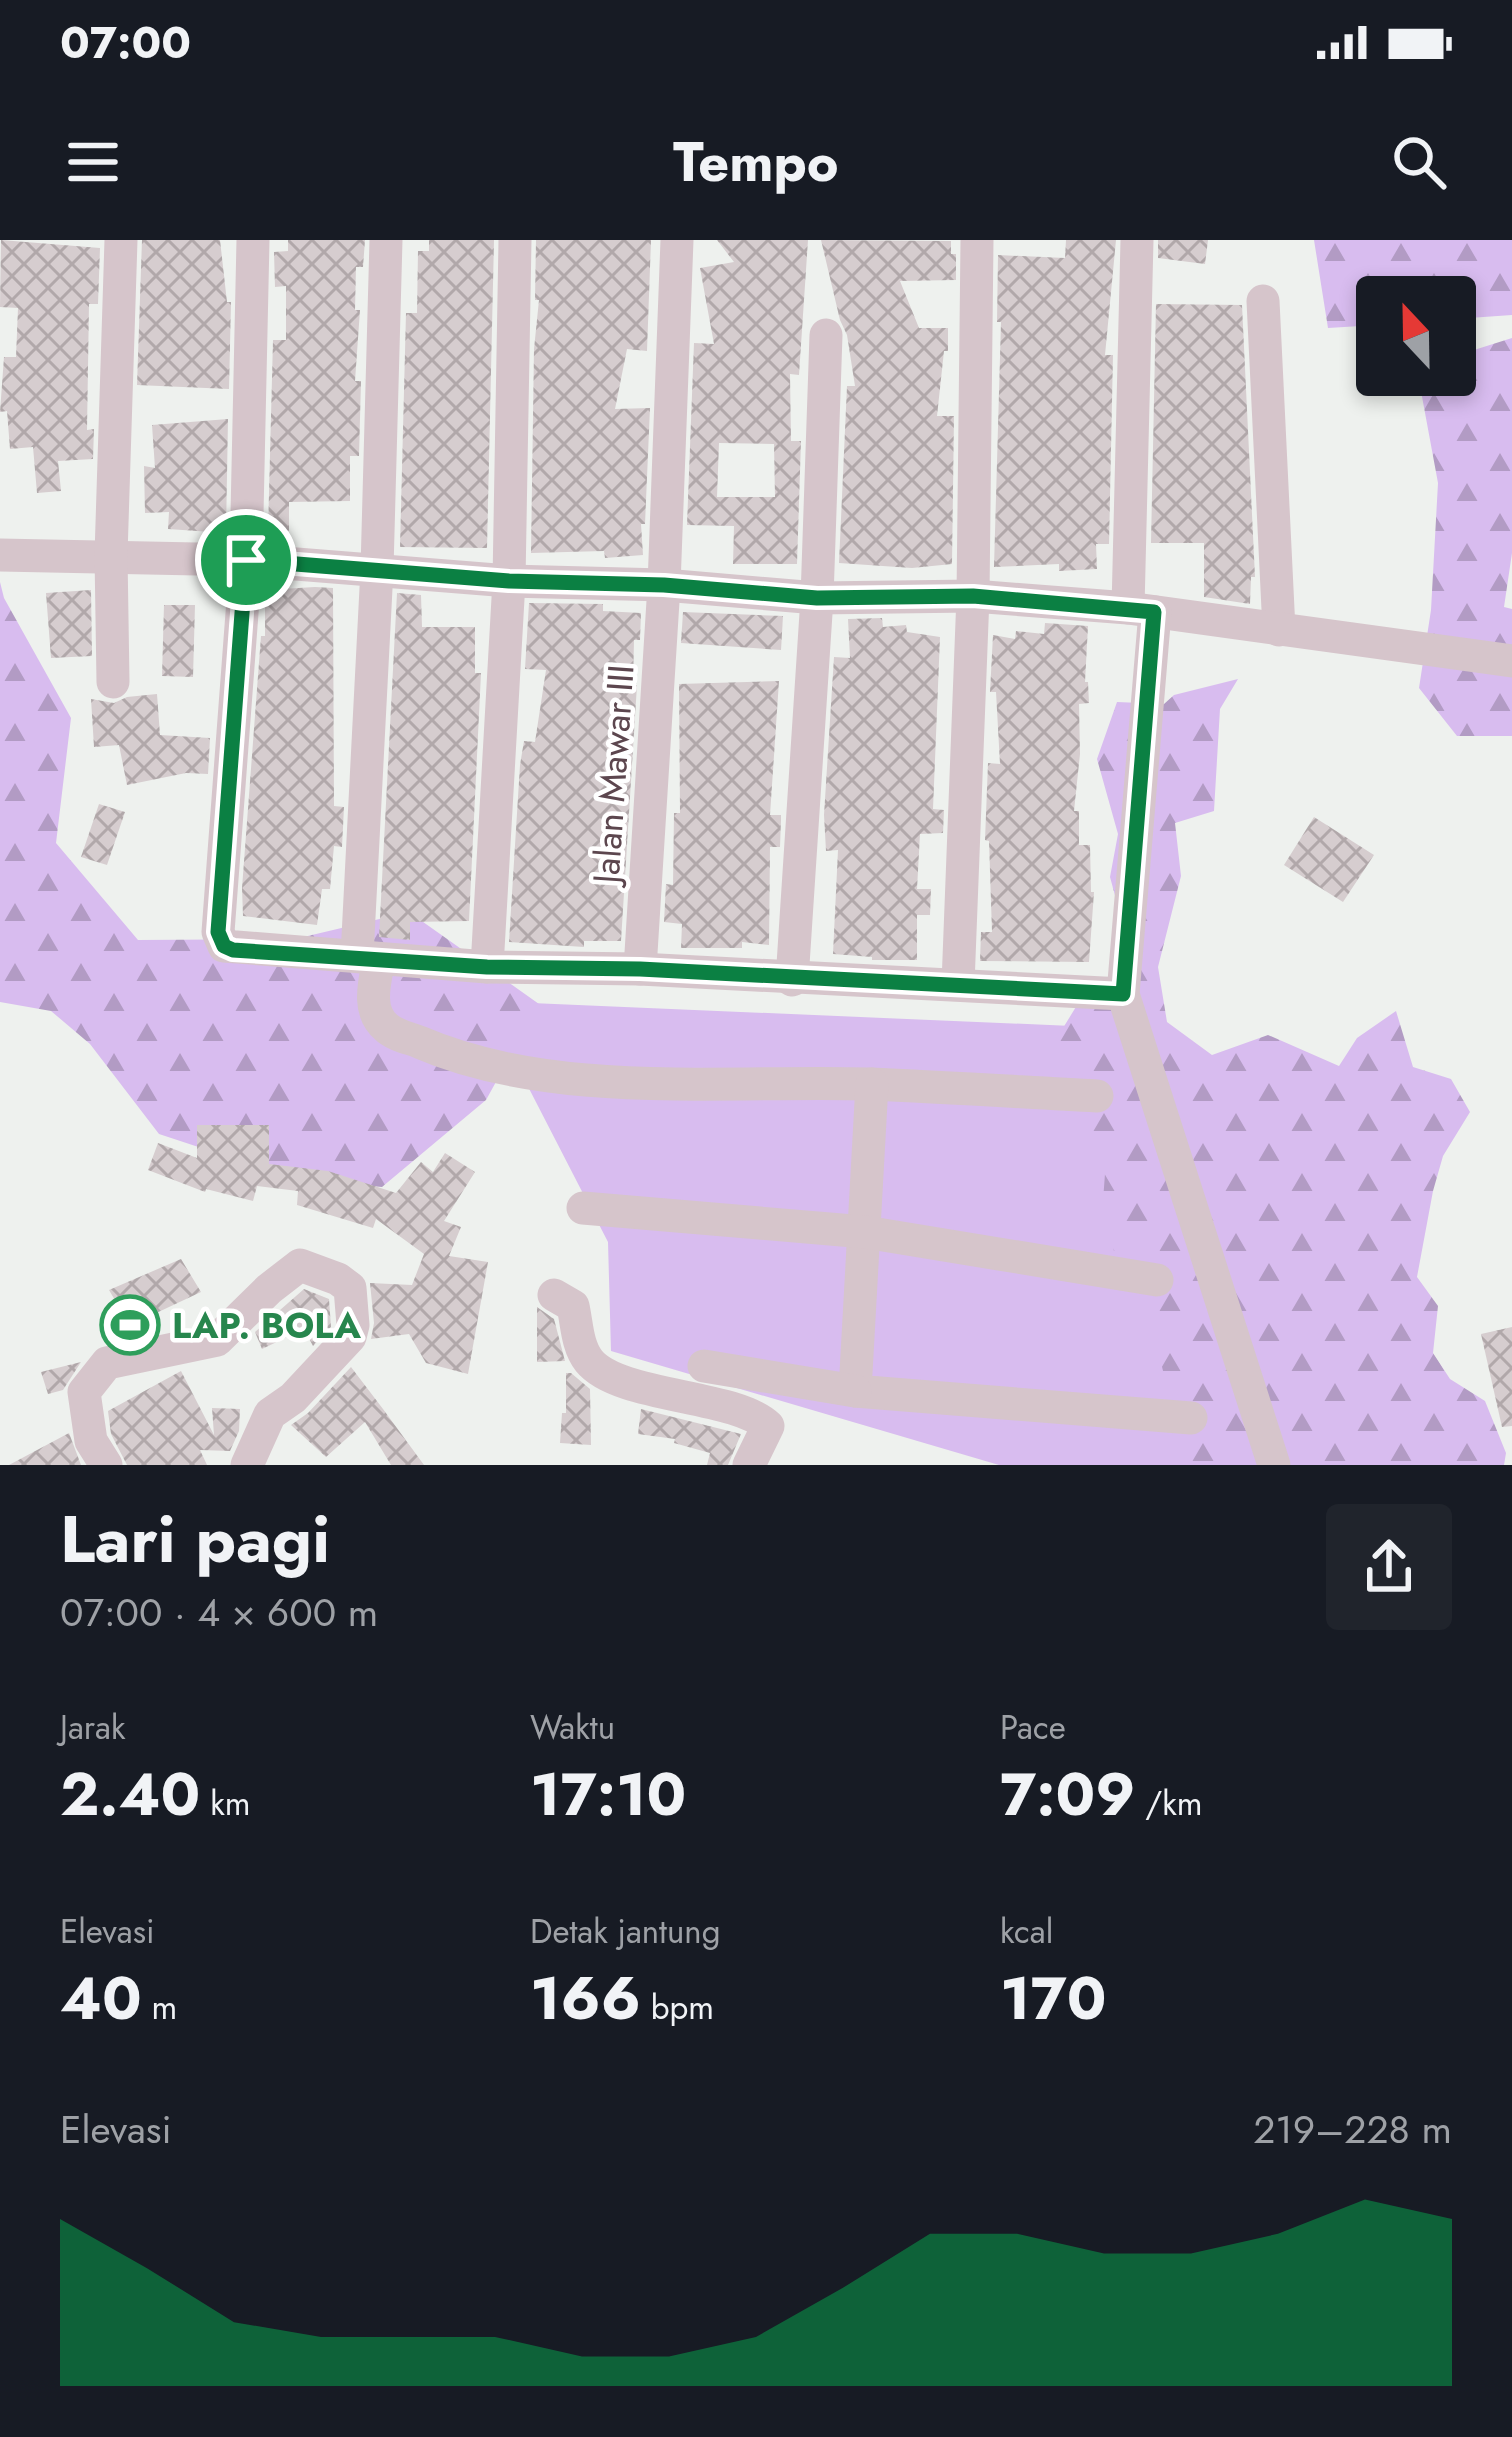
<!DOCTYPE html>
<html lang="id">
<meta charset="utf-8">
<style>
body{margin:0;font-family:Jost,sans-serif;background:#20242c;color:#f1f3f6;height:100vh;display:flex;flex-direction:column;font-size:45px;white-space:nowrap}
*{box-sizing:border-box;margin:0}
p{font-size:39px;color:#9ea1a6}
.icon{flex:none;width:66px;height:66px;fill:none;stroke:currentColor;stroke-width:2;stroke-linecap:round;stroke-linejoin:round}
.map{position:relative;height:1225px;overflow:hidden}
.panel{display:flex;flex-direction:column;background:#171b24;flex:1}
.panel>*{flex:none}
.needle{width:78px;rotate:338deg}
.tools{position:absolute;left:1356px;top:36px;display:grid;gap:24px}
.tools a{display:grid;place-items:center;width:120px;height:120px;border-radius:12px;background:#171b24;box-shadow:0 6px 18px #0003;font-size:60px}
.pin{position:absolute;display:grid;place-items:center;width:102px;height:102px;color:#fff;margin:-51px;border:6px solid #fff;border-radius:50%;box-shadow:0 3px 12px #0007}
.round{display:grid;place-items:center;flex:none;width:126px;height:126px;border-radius:12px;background:#20242c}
.overview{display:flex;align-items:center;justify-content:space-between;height:204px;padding:0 60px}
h1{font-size:66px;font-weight:700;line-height:90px}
.stats{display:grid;grid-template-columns:repeat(3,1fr);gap:18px;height:204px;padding:12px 60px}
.stats div{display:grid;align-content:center}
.stats b{font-size:60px;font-weight:700}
.stats small{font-size:33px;font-weight:400}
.stats p{font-size:33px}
.chart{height:336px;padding:24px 60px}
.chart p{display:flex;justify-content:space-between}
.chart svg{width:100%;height:216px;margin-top:12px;fill:#0b8043;opacity:.7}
.status{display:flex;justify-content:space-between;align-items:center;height:84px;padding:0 60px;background:#171b24;direction:ltr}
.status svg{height:33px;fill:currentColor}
header{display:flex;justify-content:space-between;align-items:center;height:156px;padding:0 60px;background:#171b24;font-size:54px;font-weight:700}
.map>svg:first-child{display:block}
.green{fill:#d8bcef}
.forest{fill:url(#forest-firs)}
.building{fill:url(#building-cross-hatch);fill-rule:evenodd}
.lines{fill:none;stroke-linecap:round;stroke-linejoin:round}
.street{stroke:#d6c5cb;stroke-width:33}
.route-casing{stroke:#fff;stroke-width:24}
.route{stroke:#0b8043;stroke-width:15}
.labels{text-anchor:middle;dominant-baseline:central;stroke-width:9;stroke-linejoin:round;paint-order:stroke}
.street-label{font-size:36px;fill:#5c464e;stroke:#fff}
.leisure-label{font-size:36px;font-weight:bold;fill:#27864d;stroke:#fff;text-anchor:start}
</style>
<div class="status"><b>07:00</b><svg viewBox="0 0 49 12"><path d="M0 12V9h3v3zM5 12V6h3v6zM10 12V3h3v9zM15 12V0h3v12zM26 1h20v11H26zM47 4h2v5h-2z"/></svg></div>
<header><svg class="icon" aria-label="menu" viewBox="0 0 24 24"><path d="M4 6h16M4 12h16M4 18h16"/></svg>Tempo<svg class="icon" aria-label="search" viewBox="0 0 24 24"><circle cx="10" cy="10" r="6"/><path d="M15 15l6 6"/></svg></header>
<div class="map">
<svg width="1512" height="1225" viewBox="0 0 1512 1225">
<defs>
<pattern id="forest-firs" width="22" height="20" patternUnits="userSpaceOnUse" patternTransform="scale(3)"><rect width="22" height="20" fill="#d8bcef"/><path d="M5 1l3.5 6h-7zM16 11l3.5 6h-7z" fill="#b29bc4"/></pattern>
<pattern id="building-cross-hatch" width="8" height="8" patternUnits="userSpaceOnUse" patternTransform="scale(3)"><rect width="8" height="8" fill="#d6cdcf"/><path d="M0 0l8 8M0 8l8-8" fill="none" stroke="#b1a8aa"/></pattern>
</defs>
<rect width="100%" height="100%" fill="#eef1ee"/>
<!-- green -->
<path class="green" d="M484,761L1072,786L1217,1225H999L611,1111L608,1002Z"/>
<!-- forest -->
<g class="forest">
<path d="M1314,0H1512V75L1455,79V57H1377V85L1328,88Z"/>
<path d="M1512,98V313L1504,367L1512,369V496H1457L1419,448L1431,370L1438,243L1418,135H1455V116Z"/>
<path d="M0,342L4,358L71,478L56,603L138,700L295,699L409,672L539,764L486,860L382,947L295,939L159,894L90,804L51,771L0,762Z"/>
<path d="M1238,439L1220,469L1214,571L1175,583L1181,636L1158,727L1167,782L1212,815L1268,795L1339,826L1357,798L1396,771L1413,827L1451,839L1470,872L1443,916L1433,951L1417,1037L1438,1066L1433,1113L1450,1139L1485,1161L1506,1213L1504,1225H1168L1151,1185L1166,1143L1149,1074L1114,1011L1103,961L1106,920L1083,885L1075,845L1052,806L1082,757L1118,756L1125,692L1110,637L1118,594L1097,519L1117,462L1164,464L1174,455Z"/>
</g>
<!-- building -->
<g class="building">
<path d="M1,0L100,8L98,64H89L87,190L94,189L93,219L58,221L61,251L37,253L33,207L10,209L7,171L0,172L4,117H16L18,68L0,67Z"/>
<path d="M142,0H220L227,62H231L229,149L137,145Z"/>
<path d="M288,0H365L363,27H356L355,70H360L355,141H361L359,216H350V261L289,262V291H268L273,100H286V46L275,47L274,12L288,11Z"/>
<path d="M429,0H494L487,308L400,307L406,73H417L418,11H429Z"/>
<path d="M536,0H651L647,111L627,109L615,169L650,168L645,284H641L643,315L605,318L604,311L531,313L534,109L539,60H535Z"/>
<path d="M717,0H808L799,135L790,134L791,201H801L797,324H733L734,286L687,285L694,103L714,104L700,28L734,22ZM719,203L774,204L775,257H717Z"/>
<path d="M821,0L951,1V14H956V40L900,41L919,88H948V111H944L937,176H954L952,324L912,328L839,323L847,146H855L847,95L840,80Z"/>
<path d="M1066,0H1116L1105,115H1113L1109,304H1096L1097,329L1059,331V324L994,327L1001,82H997L998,15L1065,18Z"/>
<path d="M1158,0H1208L1205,24L1158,18Z"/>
<path d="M1156,64L1242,65L1255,337H1251L1250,364L1204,357V303H1151Z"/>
<path d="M228,179L226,293L168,289L169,272L145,273L144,226L155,228L152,185Z"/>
<path d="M315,347L333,348L334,566L344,567L342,607L334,606L330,649H322L317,685L243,676L242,648L261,396H265V350Z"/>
<path d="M91,350L92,416L51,418L46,353Z"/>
<path d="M397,353L421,355L422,387H475V433H481L469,681L410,682V700L379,697Z"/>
<path d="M529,363L603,364V371L641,373L640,400H634L633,445H637L621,701H584V707L509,702L520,525L524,501L535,502L546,430L525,429Z"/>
<path d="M164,365H195L193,437L162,436Z"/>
<path d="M683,372L783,376L781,410L681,403Z"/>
<path d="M882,378L883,387L906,385L907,392L940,397L933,569L944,570L943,593L920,594L917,649H931L930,675H917V720H872V717L833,714L838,610L826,611L824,575L834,417L850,418L848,379Z"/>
<path d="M1045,383L1088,386L1085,442H1088L1089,463L1079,464L1080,514L1074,571H1079V605H1090L1091,652H1094L1089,722L980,721L981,692H992L989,601L985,600L988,523L1000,524L996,452H990L993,395L1015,399L1016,391L1044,394Z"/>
<path d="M779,441L770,575H781V580L780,607H770L769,705L742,702V708H681L682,684L664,682L666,644L673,645L674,573H680L679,444Z"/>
<path d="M157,454L160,495L210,498L208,534L186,533L127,545L119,505L94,507L91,459L114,463L127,457Z"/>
<path d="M99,564L125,572L107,625L81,617Z"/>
<path d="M1314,577L1374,615L1343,662L1284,625Z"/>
<path d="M197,885H269V924L328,931L396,953L421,922L433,932L445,913L475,932L444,981L461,987L449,1016L488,1022L468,1134L426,1123L409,1094L371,1099L374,1083L370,1043L412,1045L424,1014L376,979L373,988L297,965L298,951L257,946L253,961L206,949L205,952L148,930L158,903L197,918Z"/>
<path d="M181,1019L201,1052L152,1075L160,1090L136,1096L109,1050Z"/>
<path d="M304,1049L329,1059L331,1087L313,1106L304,1089L262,1109L255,1092Z"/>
<path d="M537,1067L554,1079L565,1121L537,1122Z"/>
<path d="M1512,1087V1186L1502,1187L1481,1094Z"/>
<path d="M81,1122L63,1150L48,1154L41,1132Z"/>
<path d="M351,1127L383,1169L424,1225H391L365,1182L326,1217L291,1185L308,1173Z"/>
<path d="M181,1131L214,1195L212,1168L240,1169L239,1191L230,1211L200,1210L207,1225H127L111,1194L108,1171Z"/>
<path d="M566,1133H571L590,1149L591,1205L560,1203L562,1173H566Z"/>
<path d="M641,1169L741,1194L728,1225H707L710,1213L674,1203L675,1199L638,1194Z"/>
<path d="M69,1193L81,1225H9Z"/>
</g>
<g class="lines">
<!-- street -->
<g class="street">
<path d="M253,0L246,320L218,692L224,706L487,727L640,729L1123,754"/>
<path d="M1263,61L1279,390"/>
<path d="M0,315L246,320L509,341L664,345L817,358L973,356L1128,368L1512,421"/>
<path d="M1128,368L1137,0"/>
<path d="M1155,372L1123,754L1274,1225"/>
<path d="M113,442L111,315L121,0"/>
<path d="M357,716L377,329L386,0"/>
<path d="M379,719C375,741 366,770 386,787C394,795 409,798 419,802C553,860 725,840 869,844C945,847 1021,852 1097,856"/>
<path d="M487,727L509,341L515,0"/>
<path d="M640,729L664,345L677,0"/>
<path d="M792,740L817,358L826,95"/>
<path d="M958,744L973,356L977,0"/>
<path d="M872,844L855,1151L1191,1178"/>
<path d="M583,968L865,992L1157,1040"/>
<path d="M554,1055L573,1066C577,1084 577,1106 589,1121C619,1158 734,1154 768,1186L749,1225"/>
<path d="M704,1126L855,1151"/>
<path d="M106,1225L91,1201L84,1152L107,1123L217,1100L269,1049L300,1025L338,1039L350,1048L353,1085L350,1097L293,1158L270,1174L247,1225"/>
</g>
</g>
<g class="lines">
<!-- route casing -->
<g class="route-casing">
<path id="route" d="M246,320L509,341L664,345L817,358L973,356L1154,372L1123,754L640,729L487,727L233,710L224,706L218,692Z"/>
</g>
<!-- route -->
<use href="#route" class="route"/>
</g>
<!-- icons -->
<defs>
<g id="stadium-ring" transform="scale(3)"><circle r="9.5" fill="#fff" stroke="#2e9e5b" stroke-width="1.5"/><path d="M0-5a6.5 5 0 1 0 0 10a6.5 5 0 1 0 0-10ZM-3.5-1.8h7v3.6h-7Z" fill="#2e9e5b"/></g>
</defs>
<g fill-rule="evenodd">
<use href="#stadium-ring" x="130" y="1085"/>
</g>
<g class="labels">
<!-- street labels -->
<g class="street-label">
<text transform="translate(613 534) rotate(-86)">Jalan Mawar III</text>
</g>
<!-- leisure labels -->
<g class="leisure-label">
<text x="172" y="1085">LAP. BOLA</text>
</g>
</g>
</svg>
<div class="tools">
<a><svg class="needle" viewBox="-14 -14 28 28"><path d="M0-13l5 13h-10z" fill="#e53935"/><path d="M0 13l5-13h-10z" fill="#9ea1a6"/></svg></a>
</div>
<div class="pin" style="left:246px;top:320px;background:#1e9e55"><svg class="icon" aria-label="arrive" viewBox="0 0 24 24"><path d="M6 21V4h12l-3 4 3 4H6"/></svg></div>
</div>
<section class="panel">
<div class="overview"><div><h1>Lari pagi</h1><p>07:00 · 4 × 600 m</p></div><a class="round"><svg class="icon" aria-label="share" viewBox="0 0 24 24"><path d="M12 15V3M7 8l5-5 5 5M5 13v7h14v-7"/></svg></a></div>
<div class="stats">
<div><p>Jarak</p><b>2.40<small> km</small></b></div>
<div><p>Waktu</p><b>17:10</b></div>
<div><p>Pace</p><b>7:09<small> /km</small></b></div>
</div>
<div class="stats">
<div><p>Elevasi</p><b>40<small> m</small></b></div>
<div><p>Detak jantung</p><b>166<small> bpm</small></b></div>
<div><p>kcal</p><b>170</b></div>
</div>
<div class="chart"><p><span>Elevasi</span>219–228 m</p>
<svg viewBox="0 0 160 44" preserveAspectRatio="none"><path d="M0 44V10L10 20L20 31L30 34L40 34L50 34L60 38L70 38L80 34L90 24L100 13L110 13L120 17L130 17L140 13L150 6L160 10V44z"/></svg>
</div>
</section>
